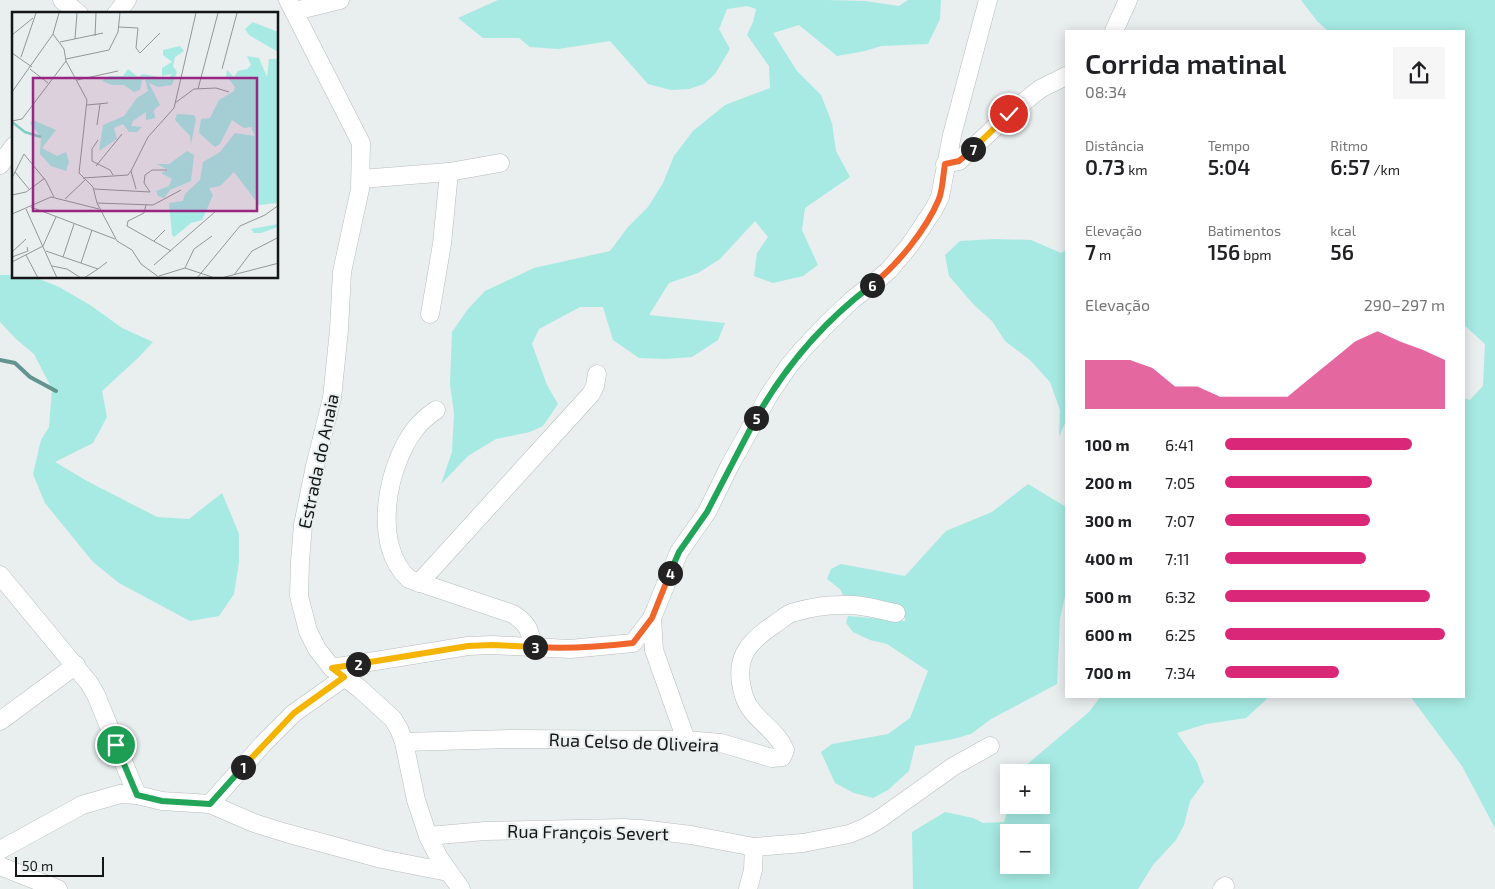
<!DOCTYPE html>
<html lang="pt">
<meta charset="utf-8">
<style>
body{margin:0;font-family:"Exo 2",sans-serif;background:#f6f6f6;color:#202124;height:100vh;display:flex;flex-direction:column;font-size:19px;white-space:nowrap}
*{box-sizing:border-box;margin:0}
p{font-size:16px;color:#757577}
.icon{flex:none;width:28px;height:28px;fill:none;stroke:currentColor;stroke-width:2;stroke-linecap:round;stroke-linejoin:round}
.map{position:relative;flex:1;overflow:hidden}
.sheet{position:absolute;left:1065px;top:30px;width:400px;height:668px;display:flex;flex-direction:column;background:#fff;border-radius:0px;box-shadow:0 2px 12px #0003}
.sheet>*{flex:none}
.fabs{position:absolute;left:1000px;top:764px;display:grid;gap:10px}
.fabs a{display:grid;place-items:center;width:50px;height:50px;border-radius:0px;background:#fff;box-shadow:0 2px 12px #0003;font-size:25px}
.scale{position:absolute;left:15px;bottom:12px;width:89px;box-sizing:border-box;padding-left:5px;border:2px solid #141515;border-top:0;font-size:14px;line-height:18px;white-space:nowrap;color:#141515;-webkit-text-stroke:4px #e9eeee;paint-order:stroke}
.pin{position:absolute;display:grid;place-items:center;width:42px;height:42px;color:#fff;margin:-21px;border:2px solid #fff;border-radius:50%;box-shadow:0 1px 5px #0007}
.km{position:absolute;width:25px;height:25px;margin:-12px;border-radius:50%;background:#222;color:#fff;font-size:14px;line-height:25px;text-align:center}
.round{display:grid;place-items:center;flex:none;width:52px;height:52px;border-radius:0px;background:#f6f6f6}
.head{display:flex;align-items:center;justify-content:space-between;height:85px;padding:0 20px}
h1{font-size:28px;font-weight:600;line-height:38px}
.stats{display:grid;grid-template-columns:repeat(3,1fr);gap:8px;height:85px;padding:5px 20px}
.stats div{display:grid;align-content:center}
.stats b{font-size:21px;font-weight:600}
.stats small{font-size:14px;font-weight:400}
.stats p{font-size:14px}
.chart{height:140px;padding:10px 20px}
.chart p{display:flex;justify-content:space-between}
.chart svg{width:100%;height:90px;margin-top:5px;fill:#db2777;opacity:.7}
ul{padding:0 20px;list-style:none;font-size:16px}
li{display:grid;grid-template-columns:80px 60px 1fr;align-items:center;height:38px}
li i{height:12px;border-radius:6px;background:#db2777}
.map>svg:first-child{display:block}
.green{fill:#a6eae3;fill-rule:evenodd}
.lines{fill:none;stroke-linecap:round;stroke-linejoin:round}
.stream{stroke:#629590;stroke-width:4}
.minor-casing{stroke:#b8bdbc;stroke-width:19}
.minor{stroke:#fff;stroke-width:18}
.split-1-casing{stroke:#fff;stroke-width:10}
.split-2-casing{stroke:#fff;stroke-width:10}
.split-3-casing{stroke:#fff;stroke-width:10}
.split-4-casing{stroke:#fff;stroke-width:10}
.split-5-casing{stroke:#fff;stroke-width:10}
.split-6-casing{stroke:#fff;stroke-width:10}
.split-7-casing{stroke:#fff;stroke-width:10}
.split-8-casing{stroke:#fff;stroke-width:10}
.split-1{stroke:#22a559;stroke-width:6}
.split-2{stroke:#f5b400;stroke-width:6}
.split-3{stroke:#f5b400;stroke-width:6}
.split-4{stroke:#f0652b;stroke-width:6}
.split-5{stroke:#22a559;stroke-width:6}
.split-6{stroke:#22a559;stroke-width:6}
.split-7{stroke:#f0652b;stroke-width:6}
.split-8{stroke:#f5b400;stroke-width:6}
.labels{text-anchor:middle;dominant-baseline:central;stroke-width:4;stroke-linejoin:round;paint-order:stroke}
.street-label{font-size:18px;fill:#141515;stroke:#e9eeee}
.inset-river{fill:none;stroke:#83ccc5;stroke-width:2.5}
.inset-road{fill:none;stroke:#949797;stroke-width:1}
.view{fill:#992682;fill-opacity:0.15;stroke:#992682;stroke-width:2.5}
.inset-edge{fill:none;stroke:#141515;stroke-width:2.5}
</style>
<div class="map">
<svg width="1495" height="889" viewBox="0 0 1495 889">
<rect width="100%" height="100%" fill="#e9eeee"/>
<!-- green -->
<g class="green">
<path d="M498,0H827L865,1L899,6L908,0H941L940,19L928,44L881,46L865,51L837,56L799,25L773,33L797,71L821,95L832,123L836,151L850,177L805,208L802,230L818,265L803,276L773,283L754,276L757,253L768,237L755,221L720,259L698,273L669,283L649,315L725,323L718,340L692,357L665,359L639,358L613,340L603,307H580L539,329L532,344L547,385L558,404L543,426L530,432L496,439L468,456L441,484L452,452L454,413L450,384L452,332L468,309L485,291L534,268L610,251L628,227L648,207L663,183L674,156L693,131L725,105L770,88L769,66L747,35L753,22L756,9L747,6L727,9L719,29L730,49L715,74L704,84L689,89L671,90L648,84L610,41L558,49L530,47L519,38H483L458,18Z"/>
<path d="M1301,0H1495V828L1462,766L1410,696H1464V398L1470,400L1483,386L1485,344L1464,325V31H1328L1317,21Z"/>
<path d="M994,239L1031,240L1061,253L1066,250V421L1059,437L1060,410L1050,382L1030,360L1005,341L992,321L974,305L949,276L945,255L960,241Z"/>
<path d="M0,275H14V278H37L59,287L90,305L122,328L153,342L139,357L102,391L107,417L93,443L55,462L87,481L157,517L189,519L222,493L239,534V562L234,594L219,616L190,621L119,583L93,562L45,503L33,474L41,440L49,427L52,389L34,354L16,339L0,322Z"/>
<path d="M1028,484L1066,507V591L1060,619L1057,684L991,719L971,734L953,739L915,746L909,771L888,790L873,798L854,793L835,783L821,752L832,744L888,734L910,718L928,671L887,644L870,640L853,632L846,623L848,616L905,621L904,609L855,601L843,595L840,589L827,579L831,569L841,564L905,576L946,531L992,512Z"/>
<path d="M1101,696H1270L1246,718L1206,724L1177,733L1197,762L1204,782L1190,801L1184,825L1176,840L1153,865L1138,889H913L912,832L945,812L973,818L983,823L1004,822L1009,805H1041V772H1018L1089,712ZM1041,832V865H1009V832Z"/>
</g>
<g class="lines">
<!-- stream -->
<path class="stream" d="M0,360L15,363L30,377L56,391"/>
<!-- minor casing -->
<g class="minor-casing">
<g id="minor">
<path d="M62,0L79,14"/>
<path d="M288,0L361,143L360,189L342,272L339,330L332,398L315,466L303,525L300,561L299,596L308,631L317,649L332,668L359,688L393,719L399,729L404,742L416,800L428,836L439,858L461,889"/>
<path d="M295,11L340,0"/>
<path d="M116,14L127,0"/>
<path d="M1114,31L1128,0"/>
<path d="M945,164L959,161L1009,114L1040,89L1066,76"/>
<path d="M0,165L14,146"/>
<path d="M361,179L449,172L500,163"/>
<path d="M430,314L442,244L449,172"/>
<path d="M436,410C429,415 421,421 416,428C387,464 371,545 409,579L513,614C528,624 530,630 533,647"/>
<path d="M0,575L89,683L96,695L137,795"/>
<path d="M419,583L591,394L595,386L597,374"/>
<path d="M332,668L468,646L492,645L570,649L633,643L652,618"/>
<path d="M0,721L76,665"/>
<path d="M686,740L654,650L652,618L679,552L707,512L730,465L769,395L788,367L803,349L826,325L852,300L874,283L889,270L910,245L934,209L940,197L952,135L988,0"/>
<path d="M404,742L511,739L686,740L721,743L772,758L782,757L785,750C776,728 751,719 744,696C733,660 746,643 775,624C781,620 788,613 795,612C809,608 826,605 840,605C858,603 879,610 896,613"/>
<path d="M210,804L263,744L294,713L345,677"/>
<path d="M428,836L485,831L623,828L641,829L691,835L754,847L803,843L849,834L866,827L881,818L954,766L990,746"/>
<path d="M0,850L82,805L120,794L137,795L162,801L210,804L254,823L286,833L382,859L448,872"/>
<path d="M0,866L58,889"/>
<path d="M748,889L753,870L754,847"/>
<path d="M1222,889L1225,886"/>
</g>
</g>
<!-- minor -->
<use href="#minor" class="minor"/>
</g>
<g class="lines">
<!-- split-1 casing -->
<g class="split-1-casing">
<path id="split-1" d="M116,745L137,795L162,801L210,804L243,767"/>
</g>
<!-- split-2 casing -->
<g class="split-2-casing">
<path id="split-2" d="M243,767L294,713L344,677L332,668L358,664"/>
</g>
<!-- split-3 casing -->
<g class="split-3-casing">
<path id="split-3" d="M358,664L468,646L492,645L535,647"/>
</g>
<!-- split-4 casing -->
<g class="split-4-casing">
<path id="split-4" d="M535,647C568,649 599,647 633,643L652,618L670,573"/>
</g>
<!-- split-5 casing -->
<g class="split-5-casing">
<path id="split-5" d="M670,573L679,552L707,512L756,418"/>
</g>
<!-- split-6 casing -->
<g class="split-6-casing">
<path id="split-6" d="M756,418C786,365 823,322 872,285"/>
</g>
<!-- split-7 casing -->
<g class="split-7-casing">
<path id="split-7" d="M872,285C898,264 926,230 939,199C943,188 943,175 945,164L959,161L973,149"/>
</g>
<!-- split-8 casing -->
<g class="split-8-casing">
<path id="split-8" d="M973,149L1009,114"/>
</g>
<!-- split-1 -->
<use href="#split-1" class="split-1"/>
<!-- split-2 -->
<use href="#split-2" class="split-2"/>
<!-- split-3 -->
<use href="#split-3" class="split-3"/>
<!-- split-4 -->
<use href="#split-4" class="split-4"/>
<!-- split-5 -->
<use href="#split-5" class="split-5"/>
<!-- split-6 -->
<use href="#split-6" class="split-6"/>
<!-- split-7 -->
<use href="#split-7" class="split-7"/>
<!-- split-8 -->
<use href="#split-8" class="split-8"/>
</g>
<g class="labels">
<!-- street labels -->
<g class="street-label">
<text transform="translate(318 461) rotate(-78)">Estrada do Anaia</text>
<text transform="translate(634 742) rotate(2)">Rua Celso de Oliveira</text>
<text transform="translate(588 832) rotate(1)">Rua François Severt</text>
</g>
</g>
<!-- overview -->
<g transform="translate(12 12)">
<rect width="266" height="266" fill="#e9eeee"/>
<path d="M241,10L266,20V40L237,23L233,17ZM168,34L172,39L163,45L161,54L165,60L160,73L146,75L137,71L148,93L142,98L143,106L134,108V100L121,109L119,114L130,115L125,120H117L111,112L102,116L105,127L87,139L91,113L112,104L125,86L136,79L133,67L130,68L128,78L122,80L112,73H100L90,69L97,64H111L116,57L126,65L131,62L156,67L160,62L150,64V56L160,50L151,43V38ZM235,44L247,46L255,65L257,47H266V191L247,193L222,160L208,174L197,176L201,183L190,208L179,211L162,225L160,223L157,191L171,189L173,182L188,168L191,150L208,140L223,121L243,124L239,115L232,116L220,108L208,132L203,135L187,121L189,107L198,106L207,88L222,79L223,75L214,64L215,58L222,65L226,59L235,57L239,53ZM165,102L182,103L184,107L179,132L178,124L163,108ZM21,108L44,118L30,136L45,144L54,140L57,150L54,159L39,154L28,142L29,125L18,111ZM175,139L182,143L179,169L158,178L152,186L146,184L144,179L157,174L160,167L149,161L156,158L145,152H157ZM266,212V215L249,221H242L239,217Z" fill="#a6eae3"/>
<path class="inset-river" d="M0,110L13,120L29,125"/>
<path class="inset-road" d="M107,15L126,16L124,36L128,41L148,21M0,23L21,6M83,24L84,1M63,27L65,1M48,30L91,21M0,41L20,55M9,45L24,1M54,47L97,38L106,20L108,1M54,49L75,88L67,161L81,175L85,191L105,229L120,238L129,252L148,266M18,57L36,71M210,57L225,1M65,68L106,59M186,77L206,1M0,80L41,22M163,91L182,77L204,76L217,80M75,93L96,91M0,109L10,107L54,49L52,37L41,22L47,1M85,113L88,92M86,128L80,137V149L98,158L101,163M84,154L110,122M3,160L17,177M0,166L12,142L34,169L42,185M71,166L116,163L119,159M82,177L138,180L132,171L133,163L140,158H155M124,177L119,159L136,125L162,96L184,1M0,183L14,180L33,166M53,187L73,168M85,191L141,193L169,178M134,193L132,201L116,209L115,214L159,239M19,195L103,227M14,197L45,266M0,202L39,185L87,197M142,229L153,218M34,239L86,257L95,250M0,240L14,227M14,243L26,266M0,245L16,239L15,235M51,245L62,212M0,250L31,234L44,205M69,251L80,218M142,253L204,199M40,254L55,257L69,266M173,256L182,237L200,224M173,256L203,266M222,263L240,239L267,225M147,264L173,256M72,266L86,257M185,266L228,214L253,203L267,193M209,266L267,251"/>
<path class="view" d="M21,66H245V199H21Z"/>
<rect width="266" height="266" class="inset-edge"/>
</g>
</svg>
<div class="fabs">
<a>+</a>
<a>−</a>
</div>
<div class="scale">50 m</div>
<div class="pin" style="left:116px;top:745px;background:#1e9e55"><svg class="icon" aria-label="arrive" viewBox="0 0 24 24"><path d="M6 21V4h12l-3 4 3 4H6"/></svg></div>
<div class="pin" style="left:1009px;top:114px;background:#d93025"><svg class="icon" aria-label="check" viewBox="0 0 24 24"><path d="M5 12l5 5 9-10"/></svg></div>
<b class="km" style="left:243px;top:767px">1</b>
<b class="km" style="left:358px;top:664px">2</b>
<b class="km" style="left:535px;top:647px">3</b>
<b class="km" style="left:670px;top:573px">4</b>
<b class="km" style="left:756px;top:418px">5</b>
<b class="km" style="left:872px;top:285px">6</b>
<b class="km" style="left:973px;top:149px">7</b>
<section class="sheet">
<div class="head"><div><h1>Corrida matinal</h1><p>08:34</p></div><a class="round"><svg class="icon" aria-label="share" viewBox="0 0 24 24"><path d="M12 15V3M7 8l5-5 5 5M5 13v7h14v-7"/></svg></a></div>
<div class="stats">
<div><p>Distância</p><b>0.73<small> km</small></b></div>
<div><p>Tempo</p><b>5:04</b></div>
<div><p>Ritmo</p><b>6:57<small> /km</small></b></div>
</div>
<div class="stats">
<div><p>Elevação</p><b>7<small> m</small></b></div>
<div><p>Batimentos</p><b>156<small> bpm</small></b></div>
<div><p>kcal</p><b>56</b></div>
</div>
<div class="chart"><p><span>Elevação</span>290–297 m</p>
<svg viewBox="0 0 160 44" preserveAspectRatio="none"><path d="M0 44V20L10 20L20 20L30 24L40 33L50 33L60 38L70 38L80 38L90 38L100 29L110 20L120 11L130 6L140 11L150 15L160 20V44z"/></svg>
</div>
<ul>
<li><b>100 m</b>6:41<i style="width:85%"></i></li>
<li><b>200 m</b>7:05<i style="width:67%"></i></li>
<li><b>300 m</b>7:07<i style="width:66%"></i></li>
<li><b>400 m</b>7:11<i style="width:64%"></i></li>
<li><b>500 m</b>6:32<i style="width:93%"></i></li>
<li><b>600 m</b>6:25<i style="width:100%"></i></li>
<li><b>700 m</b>7:34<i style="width:52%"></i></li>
</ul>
</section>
</div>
